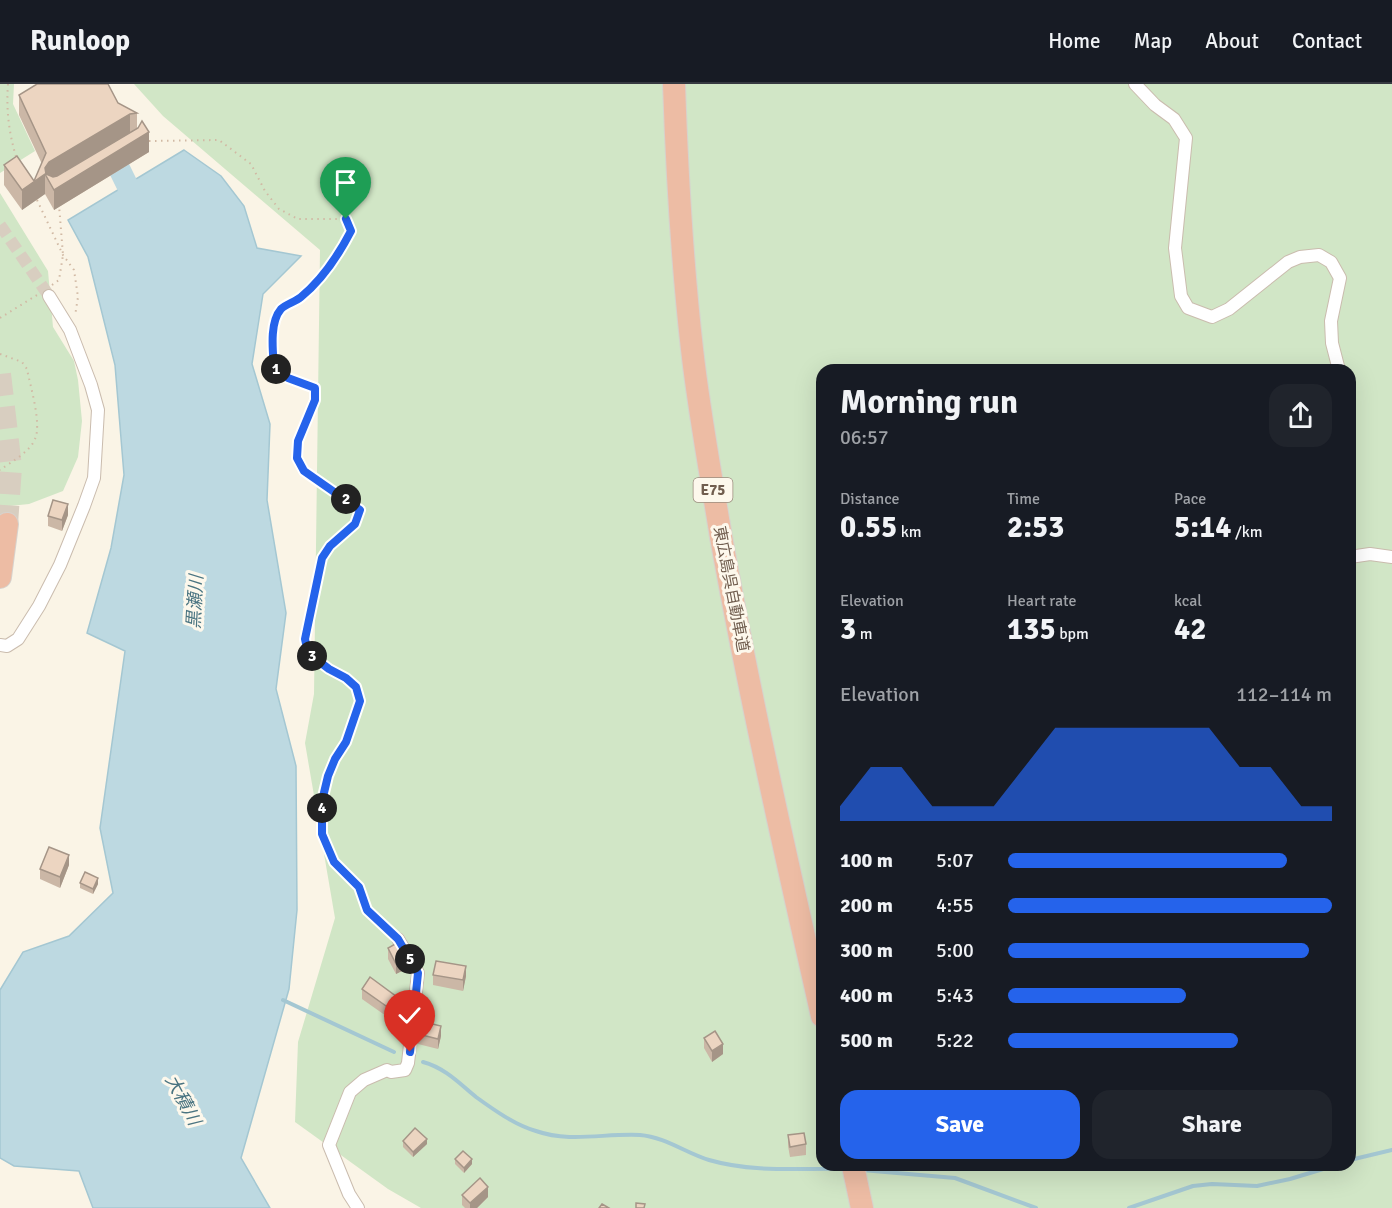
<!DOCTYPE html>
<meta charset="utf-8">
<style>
body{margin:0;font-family:Signika,"Noto Sans JP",sans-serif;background:#20242c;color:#f1f3f6;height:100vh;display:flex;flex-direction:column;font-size:22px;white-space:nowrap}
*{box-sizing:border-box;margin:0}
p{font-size:20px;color:#9ea1a6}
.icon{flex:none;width:33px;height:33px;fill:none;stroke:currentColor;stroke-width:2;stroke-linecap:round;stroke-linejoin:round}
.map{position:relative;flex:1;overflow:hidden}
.sheet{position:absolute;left:816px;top:280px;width:540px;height:807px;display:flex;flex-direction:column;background:#171b24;border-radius:18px;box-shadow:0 6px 24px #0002}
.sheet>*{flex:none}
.pin{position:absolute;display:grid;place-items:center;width:51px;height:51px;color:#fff;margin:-62px -26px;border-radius:50% 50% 50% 0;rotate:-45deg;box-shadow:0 0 6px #0007}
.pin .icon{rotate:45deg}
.km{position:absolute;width:30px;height:30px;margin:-15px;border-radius:50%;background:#222;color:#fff;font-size:16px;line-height:30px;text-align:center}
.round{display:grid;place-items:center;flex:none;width:63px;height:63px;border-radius:18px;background:#20242c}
.head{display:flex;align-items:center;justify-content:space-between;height:102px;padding:0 24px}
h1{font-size:33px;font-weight:800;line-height:45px}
.metrics{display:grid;grid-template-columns:repeat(3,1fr);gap:9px;height:102px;padding:6px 24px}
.metrics div{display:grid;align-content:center}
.metrics b{font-size:30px;font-weight:800}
.metrics small{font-size:16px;font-weight:400}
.metrics p{font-size:16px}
.chart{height:168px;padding:12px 24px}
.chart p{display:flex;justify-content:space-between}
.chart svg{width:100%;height:108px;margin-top:6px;fill:#2563eb;opacity:.7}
.cta{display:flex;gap:12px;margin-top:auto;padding:12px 24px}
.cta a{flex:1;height:69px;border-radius:18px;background:#2563eb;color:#fff;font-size:24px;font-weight:800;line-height:69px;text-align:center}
.cta a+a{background:#20242c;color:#f1f3f6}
ul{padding:0 24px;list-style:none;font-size:20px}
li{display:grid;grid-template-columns:96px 72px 1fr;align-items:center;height:45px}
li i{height:15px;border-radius:8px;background:#2563eb}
header{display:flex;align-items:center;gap:36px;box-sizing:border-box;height:84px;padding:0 30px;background:#171b24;border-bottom:2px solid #363941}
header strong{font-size:28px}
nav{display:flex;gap:33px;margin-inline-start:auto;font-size:21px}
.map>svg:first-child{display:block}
.green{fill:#d1e6c6;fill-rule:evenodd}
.water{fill:#bdd9e1;stroke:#a4c7d2;stroke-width:1.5}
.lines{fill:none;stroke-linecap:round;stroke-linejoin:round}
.stream{stroke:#a4c7d2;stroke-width:4}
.river{stroke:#bdd9e1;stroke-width:22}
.street-tunnel{stroke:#d8cec0;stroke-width:12;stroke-dasharray:12 6;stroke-linecap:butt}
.highway-tunnel{stroke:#d8cec0;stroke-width:22;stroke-dasharray:22 11;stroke-linecap:butt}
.street-casing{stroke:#cabcae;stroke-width:14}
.highway-casing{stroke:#d7d2cd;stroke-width:24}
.path{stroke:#d1b9a4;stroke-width:2;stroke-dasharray:1.5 4.5;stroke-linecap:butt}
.street{stroke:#fff;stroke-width:12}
.highway{stroke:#edbca4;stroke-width:22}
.wall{fill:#cbb7a6}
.shaded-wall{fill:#a59587}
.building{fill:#ecd5c1;stroke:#a59587;stroke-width:1.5}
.route-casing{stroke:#fff;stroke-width:12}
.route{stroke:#2563eb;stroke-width:8}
.labels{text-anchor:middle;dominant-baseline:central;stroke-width:6;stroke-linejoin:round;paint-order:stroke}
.shield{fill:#fdf8ec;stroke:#9a8c7d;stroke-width:1.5}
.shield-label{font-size:15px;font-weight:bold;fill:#705d4e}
.street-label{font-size:16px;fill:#705d4e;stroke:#fdf8ec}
.water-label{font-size:18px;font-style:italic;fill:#4a7481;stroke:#fdf8ec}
</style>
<header>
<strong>Runloop</strong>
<nav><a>Home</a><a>Map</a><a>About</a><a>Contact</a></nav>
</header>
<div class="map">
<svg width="1392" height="1124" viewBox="0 0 1392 1124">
<rect width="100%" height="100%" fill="#faf4e6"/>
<!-- green -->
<g class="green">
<path d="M0,0H14L13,20L35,67L0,89Z"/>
<path d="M134,0H1392V1124H421L388,1105L295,1038L298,958L335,834L305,659L314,610L320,166L163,32ZM822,286H1350V1082H822Z"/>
<path d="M0,109L48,187L53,243L74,277L78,296L82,337L78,373L63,407L29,420L0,423Z"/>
</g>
<!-- water -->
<path class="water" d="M184,66L221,92L244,122L257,164L301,172L263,210L252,280L270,340L267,416L286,529L276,605L296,682L297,826L289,905L241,1074L270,1124H93L79,1087L14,1082L0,1074V906L23,868L69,852L113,809L100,744L125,567L87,549L111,464L124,391L115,281L88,173L68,136Z"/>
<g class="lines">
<!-- stream -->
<g class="stream">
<path d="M283,916L394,968"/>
<path d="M423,978C445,984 459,999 476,1013C494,1026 515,1041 536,1047C570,1059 605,1049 640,1051C665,1053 686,1069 709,1076C754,1089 800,1084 846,1085"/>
<path d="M1350,1076L1392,1066"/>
<path d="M862,1086L955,1094L1036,1124"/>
<path d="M1129,1124L1193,1102L1212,1100L1257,1102L1290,1095L1333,1082"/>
</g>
<!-- river -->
<path class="river" d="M107,60L140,127"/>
<!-- street-tunnel -->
<path class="street-tunnel" d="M0,141L49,212"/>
<!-- highway-tunnel -->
<path class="highway-tunnel" d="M0,290L11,383L7,440"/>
<!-- street casing -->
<g class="street-casing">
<g id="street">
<path d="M1135,0L1155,21L1174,35L1186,54L1175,164L1181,212L1188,224L1212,233L1229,225L1288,178L1300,173L1319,171L1331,178L1340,194L1331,237L1332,259L1339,286"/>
<path d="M1350,473L1370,470L1392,473"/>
<path d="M0,561L7,562L18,555L39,522L60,481L84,422L94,394L98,326L91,301L70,246L49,212"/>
<path d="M358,1124L349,1110L329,1061L350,1008L364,996L387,986L391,988L405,986L408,979L418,889L398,855"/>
</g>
</g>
<!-- highway casing -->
<g class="highway-casing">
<g id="highway">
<path d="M674,0C677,89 682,177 692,265C699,328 711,391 721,453C750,614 786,773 822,932"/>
<path d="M0,493L7,440"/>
<path d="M853,1082L862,1124"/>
</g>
</g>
<!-- path -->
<g class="path">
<path d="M8,0C6,27 9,50 17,76"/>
<path d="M149,57L219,56L251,80L265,107L279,125L298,135H346L351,147C338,172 323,195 301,213C295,218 286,220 281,225C268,240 273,267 274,284L288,294L315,304V317L298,357L297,374L304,387L360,426L355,440L330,462L322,474L305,555L308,569L329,585L346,594L356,603L360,617L346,658L335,675L328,691L322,717V750L334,778L359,803L367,826L388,847"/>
<path d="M37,116L63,171L74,186L78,213L75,232"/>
<path d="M52,201L59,196L63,171L59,121"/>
<path d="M0,234L37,211"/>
<path d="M0,270L22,278L27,285C30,301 42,340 35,355C30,368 11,378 0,386"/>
</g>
<!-- street -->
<use href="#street" class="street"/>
<!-- highway -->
<use href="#highway" class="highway"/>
</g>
<!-- wall -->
<g class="wall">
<path d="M19,11L118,19L137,29V45L149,68L54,126L45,110L22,126L4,101V81L34,97L42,80L19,31Z"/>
<path d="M68,431L62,447L48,442V432Z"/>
<path d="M69,781L60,804L40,795V785Z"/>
<path d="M80,799L98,800L93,810L80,804Z"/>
<path d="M388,864L406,885L396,890L388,875Z"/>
<path d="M433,891L466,892L463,907L433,901Z"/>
<path d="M362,905L397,923L389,934L362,915Z"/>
<path d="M418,950L441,952L438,965L418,960Z"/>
<path d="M704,954L723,970L712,978L704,964Z"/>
<path d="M788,1051L806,1060V1071L790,1073L788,1062Z"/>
<path d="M403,1057L427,1060L413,1073L403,1063Z"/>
<path d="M455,1075L472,1080L464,1089L455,1080Z"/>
<path d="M462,1111L488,1113L477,1124H465L462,1121Z"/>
</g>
<!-- shaded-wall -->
<g class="shaded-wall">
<path d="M130,30V50L49,98L45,90V110L22,126V106L45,90V84L49,78Z"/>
<path d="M149,48V68L54,126V106Z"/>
<path d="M68,420V431L62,447V436Z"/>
<path d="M69,771V781L60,804V793Z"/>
<path d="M98,794V800L93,810V805Z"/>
<path d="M406,874V885L396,890V880Z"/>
<path d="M466,882V892L463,907V896Z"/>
<path d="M397,913V923L389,934V924Z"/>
<path d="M441,942V952L438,965V955Z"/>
<path d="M723,960V970L712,978V967Z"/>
<path d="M427,1055V1060L413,1073V1068Z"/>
<path d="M472,1075V1080L464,1089V1084Z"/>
<path d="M488,1103V1113L477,1124H470V1119Z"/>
</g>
<!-- building -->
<g class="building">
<path d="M37,0H108L118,19L137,29L130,30L49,78L45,84L46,90L53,93L57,92L138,44L142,37L149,48L54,106L45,90L22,106L4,81L17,72L34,97L46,69L19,11Z"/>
<path d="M53,416L68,420L62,436L48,432Z"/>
<path d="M49,763L69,771L60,793L40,785Z"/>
<path d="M85,788L98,794L93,805L80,799Z"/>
<path d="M397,859L406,874L396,880L388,864Z"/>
<path d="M436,877L466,882L463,896L433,891Z"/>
<path d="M370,893L397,913L389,924L362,905Z"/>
<path d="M420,937L441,942L438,955L418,950Z"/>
<path d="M715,947L723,960L712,967L704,954Z"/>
<path d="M415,1044L427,1055L413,1068L403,1057Z"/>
<path d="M804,1049L806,1060L790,1063L788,1051Z"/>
<path d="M463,1067L472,1075L464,1084L455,1075Z"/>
<path d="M480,1094L488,1103L470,1119L462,1111Z"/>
<path d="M636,1119L645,1120L644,1124H636Z"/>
<path d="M602,1120L609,1124H599Z"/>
</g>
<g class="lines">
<!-- route casing -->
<g class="route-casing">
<path id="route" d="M346,135L351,147C338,172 323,195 301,213C295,218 286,220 281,225C269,239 273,268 274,284L288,294L315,304V316L298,357L297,374L304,387L360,426L355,440L330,462L322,474L305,555L308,569L329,585L346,594L356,603L360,617L346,658L335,675L328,692L322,717V750L334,778L359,803L367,826L398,855L418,889L410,968"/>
</g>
<!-- route -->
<use href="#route" class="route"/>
</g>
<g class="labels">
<!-- shield labels -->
<rect class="shield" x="693.5" y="394" width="39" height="24" rx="4.5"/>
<g class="shield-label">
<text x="713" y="406">E75</text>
</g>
<!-- street labels -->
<g class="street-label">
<text transform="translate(731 505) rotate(79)">東広島呉自動車道</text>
</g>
<!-- water labels -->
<g class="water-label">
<text transform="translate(195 518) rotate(-87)">黒瀬川</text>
<text transform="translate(183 1016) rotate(62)">大積川</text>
</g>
</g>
</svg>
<div class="pin" style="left:346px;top:135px;background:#1e9e55"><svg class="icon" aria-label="arrive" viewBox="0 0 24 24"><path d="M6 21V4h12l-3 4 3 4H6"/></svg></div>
<div class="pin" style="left:410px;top:968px;background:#d93025"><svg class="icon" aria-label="check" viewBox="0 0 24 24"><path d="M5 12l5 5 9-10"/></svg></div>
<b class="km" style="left:276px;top:285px">1</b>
<b class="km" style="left:346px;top:415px">2</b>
<b class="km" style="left:312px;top:572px">3</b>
<b class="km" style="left:322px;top:724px">4</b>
<b class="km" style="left:410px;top:875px">5</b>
<section class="sheet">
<div class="head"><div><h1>Morning run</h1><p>06:57</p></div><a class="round"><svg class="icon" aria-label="share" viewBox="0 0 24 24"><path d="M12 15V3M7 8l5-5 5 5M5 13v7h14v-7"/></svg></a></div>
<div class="metrics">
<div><p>Distance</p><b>0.55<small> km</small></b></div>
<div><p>Time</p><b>2:53</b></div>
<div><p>Pace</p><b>5:14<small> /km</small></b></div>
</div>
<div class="metrics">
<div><p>Elevation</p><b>3<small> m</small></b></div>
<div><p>Heart rate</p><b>135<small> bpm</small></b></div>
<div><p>kcal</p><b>42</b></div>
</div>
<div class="chart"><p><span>Elevation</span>112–114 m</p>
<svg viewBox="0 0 160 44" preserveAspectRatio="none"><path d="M0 44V38L10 22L20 22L30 38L40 38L50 38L60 22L70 6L80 6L90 6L100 6L110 6L120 6L130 22L140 22L150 38L160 38V44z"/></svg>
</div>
<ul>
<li><b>100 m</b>5:07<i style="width:86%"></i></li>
<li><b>200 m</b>4:55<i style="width:100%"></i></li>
<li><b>300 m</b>5:00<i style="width:93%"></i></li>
<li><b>400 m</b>5:43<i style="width:55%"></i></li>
<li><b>500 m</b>5:22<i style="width:71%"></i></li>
</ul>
<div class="cta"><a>Save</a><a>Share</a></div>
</section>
</div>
